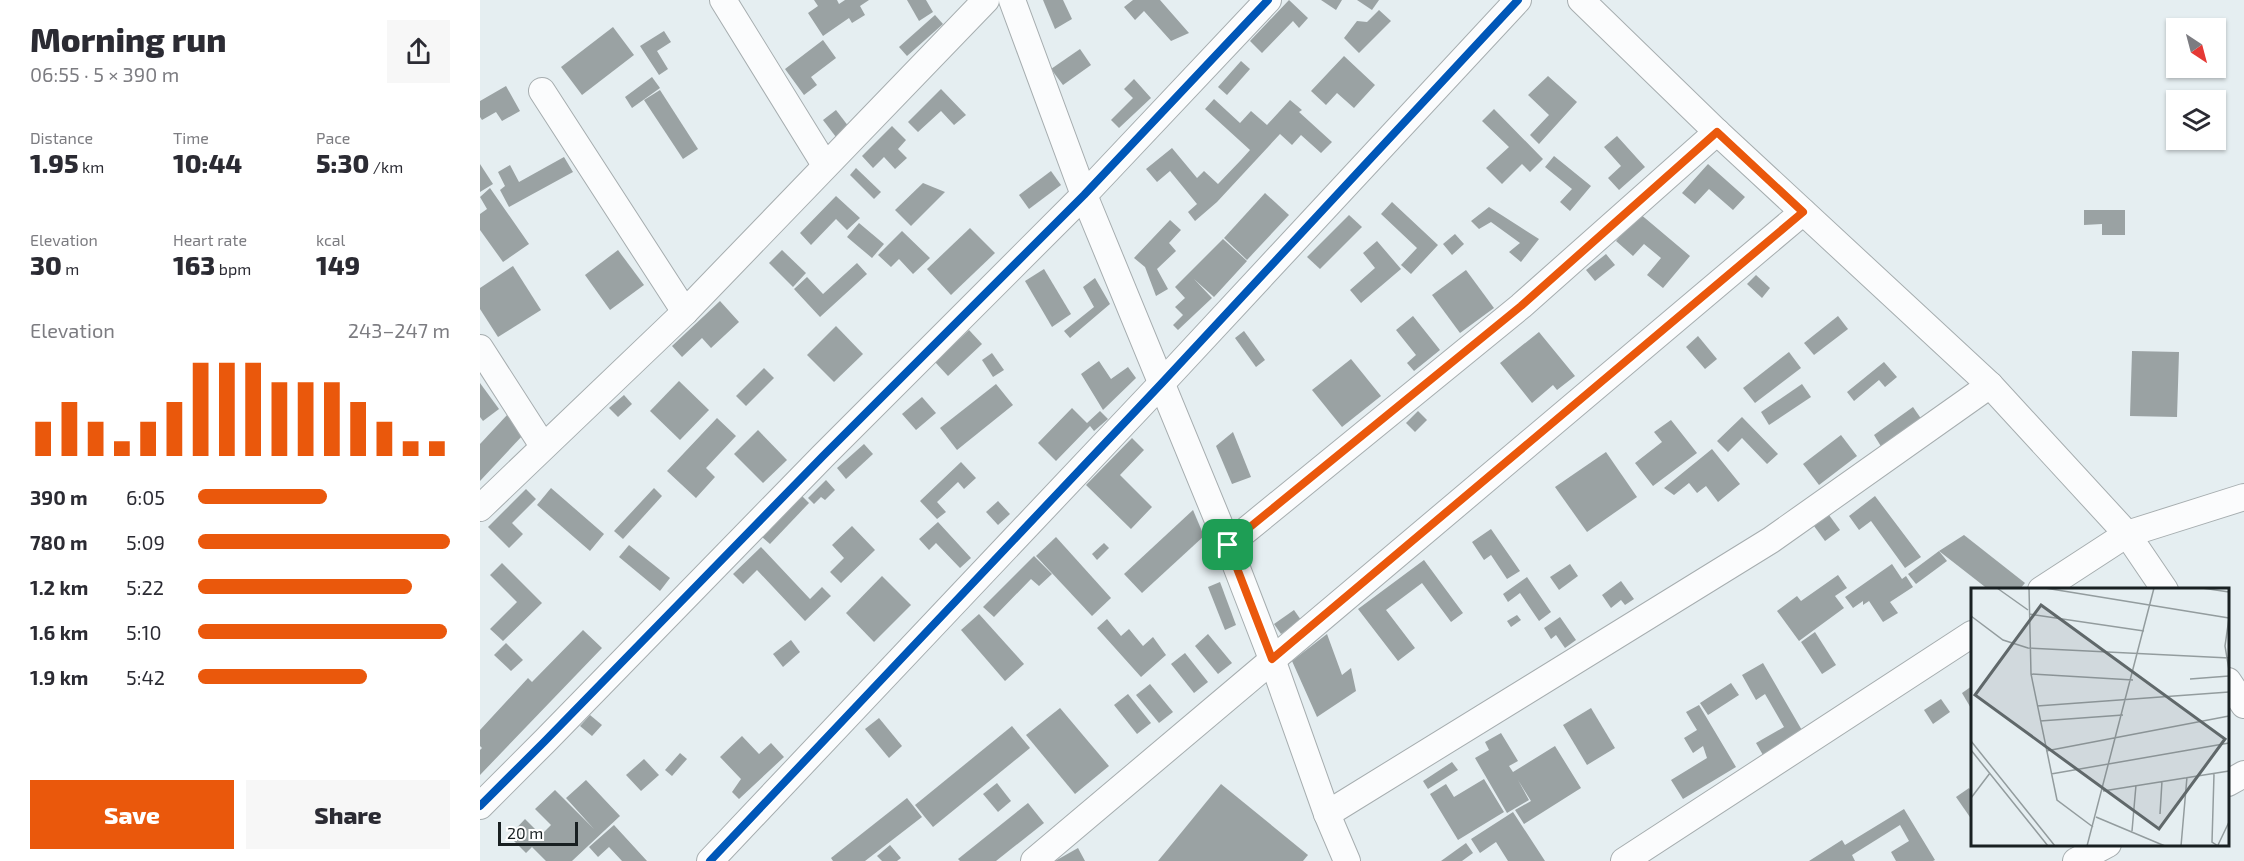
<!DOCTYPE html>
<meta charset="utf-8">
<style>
body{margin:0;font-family:"Exo 2",sans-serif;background:#f7f7f7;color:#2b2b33;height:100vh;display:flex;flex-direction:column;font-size:22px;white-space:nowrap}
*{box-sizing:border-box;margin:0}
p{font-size:20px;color:#7c7c81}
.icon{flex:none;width:33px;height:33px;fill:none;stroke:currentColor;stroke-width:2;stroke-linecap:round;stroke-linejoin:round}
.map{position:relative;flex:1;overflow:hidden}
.sheet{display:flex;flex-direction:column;background:#fff;width:480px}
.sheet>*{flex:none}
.needle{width:39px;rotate:144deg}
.tools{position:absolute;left:1686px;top:18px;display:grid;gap:12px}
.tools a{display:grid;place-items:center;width:60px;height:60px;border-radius:0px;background:#fff;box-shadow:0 2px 4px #0004;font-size:30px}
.scale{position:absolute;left:18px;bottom:15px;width:80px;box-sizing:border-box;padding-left:6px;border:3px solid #192022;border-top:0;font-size:16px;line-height:21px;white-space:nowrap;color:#192022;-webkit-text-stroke:4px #fff;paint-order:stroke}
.pin{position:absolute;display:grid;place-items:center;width:51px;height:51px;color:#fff;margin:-26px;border-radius:12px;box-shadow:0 3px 9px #0006}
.round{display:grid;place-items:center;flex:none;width:63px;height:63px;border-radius:0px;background:#f7f7f7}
.head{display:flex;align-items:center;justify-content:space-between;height:102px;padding:0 30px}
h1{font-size:33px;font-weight:800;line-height:45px}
.figures{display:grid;grid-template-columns:repeat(3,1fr);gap:9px;height:102px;padding:6px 30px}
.figures div{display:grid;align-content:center}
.figures b{font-size:26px;font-weight:800}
.figures small{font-size:16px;font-weight:400}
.figures p{font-size:16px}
.chart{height:168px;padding:12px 30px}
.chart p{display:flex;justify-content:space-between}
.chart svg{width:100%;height:108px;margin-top:6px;stroke:#ea580c;stroke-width:6}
.action{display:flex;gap:12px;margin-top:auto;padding:12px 30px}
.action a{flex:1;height:69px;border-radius:0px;background:#ea580c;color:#fff;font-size:24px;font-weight:800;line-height:69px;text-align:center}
.action a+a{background:#f7f7f7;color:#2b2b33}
ul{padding:0 30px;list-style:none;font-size:20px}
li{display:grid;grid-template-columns:96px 72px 1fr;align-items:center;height:45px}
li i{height:15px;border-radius:8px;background:#ea580c}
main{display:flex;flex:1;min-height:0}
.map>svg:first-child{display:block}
.building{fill:#9aa2a3}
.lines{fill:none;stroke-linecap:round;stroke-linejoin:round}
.minor-casing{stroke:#a6adaf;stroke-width:28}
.minor{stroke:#fbfcfd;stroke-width:26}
.cycleway-casing{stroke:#fff;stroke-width:11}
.cycleway{stroke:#0057b8;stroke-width:8}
.route-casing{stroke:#fff;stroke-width:12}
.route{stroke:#ea580c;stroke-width:8}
.inset-road{fill:none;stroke:#939c9e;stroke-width:1.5}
.view{fill:#60686a;fill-opacity:0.15;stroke:#60686a;stroke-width:3}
.inset-edge{fill:none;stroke:#192022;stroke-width:3}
</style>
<main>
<section class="sheet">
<div class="head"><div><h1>Morning run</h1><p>06:55 · 5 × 390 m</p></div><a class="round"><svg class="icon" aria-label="share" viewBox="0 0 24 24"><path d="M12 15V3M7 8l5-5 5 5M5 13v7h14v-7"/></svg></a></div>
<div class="figures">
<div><p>Distance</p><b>1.95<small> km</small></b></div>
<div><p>Time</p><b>10:44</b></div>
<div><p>Pace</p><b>5:30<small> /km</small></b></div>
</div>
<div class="figures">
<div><p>Elevation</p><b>30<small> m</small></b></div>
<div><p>Heart rate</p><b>163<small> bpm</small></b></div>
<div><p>kcal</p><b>149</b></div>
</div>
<div class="chart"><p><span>Elevation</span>243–247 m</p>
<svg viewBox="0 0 160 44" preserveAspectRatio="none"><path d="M5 44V30M15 44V22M25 44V30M35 44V38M45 44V30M55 44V22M65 44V6M75 44V6M85 44V6M95 44V14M105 44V14M115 44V14M125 44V22M135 44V30M145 44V38M155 44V38"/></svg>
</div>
<ul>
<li><b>390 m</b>6:05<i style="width:51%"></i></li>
<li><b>780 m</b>5:09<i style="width:100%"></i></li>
<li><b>1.2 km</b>5:22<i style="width:85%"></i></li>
<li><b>1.6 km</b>5:10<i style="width:99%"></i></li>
<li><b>1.9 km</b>5:42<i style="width:67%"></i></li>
</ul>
<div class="action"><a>Save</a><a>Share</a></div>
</section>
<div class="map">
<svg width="1764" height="861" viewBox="0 0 1764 861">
<rect width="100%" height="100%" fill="#e5eef1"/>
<!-- building -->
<g class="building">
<path d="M334,0H357L359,4L365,0H389L380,6L385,15L372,23L369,18L343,36L328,13L338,6Z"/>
<path d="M427,0H446L453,12L439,21Z"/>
<path d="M563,0H583L592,19L575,29Z"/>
<path d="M653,0H680L709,33L691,41L664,11L655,20L644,7Z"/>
<path d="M809,0L828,18L819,28L813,21L782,53L770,41Z"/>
<path d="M841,0H862L856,10Z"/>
<path d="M877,0H899L892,10Z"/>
<path d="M899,10L911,21L879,53L864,38L877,21L887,22Z"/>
<path d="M455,15L463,24L427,56L419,47Z"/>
<path d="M133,27L154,55L102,95L81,67Z"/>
<path d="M184,31L191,42L177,51L188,69L179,75L160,46Z"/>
<path d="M343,40L356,58L331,77L337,85L324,95L305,69Z"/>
<path d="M600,49L611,65L583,85L571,69Z"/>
<path d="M864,56L895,85L874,108L857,93L846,105L831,91Z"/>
<path d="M761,61L770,69L747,95L738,87Z"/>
<path d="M1068,76L1097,102L1059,144L1050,135L1069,115L1048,95Z"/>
<path d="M172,77L180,88L152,108L145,97Z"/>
<path d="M654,79L671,98L639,128L631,120L653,98L644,89Z"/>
<path d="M26,86L40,111L22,121L16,112L2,120L0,117V101Z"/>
<path d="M461,89L486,115L474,125L461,111L438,132L428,122Z"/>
<path d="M180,90L218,149L203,159L164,100Z"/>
<path d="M734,99L760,123L771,111L787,125L810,100L822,110L819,112L852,142L841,153L821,135L812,145L800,134L737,202L715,221L708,212L717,204L690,171L677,182L666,169L692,148L717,178L724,171L738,184L761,160L770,150L725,109Z"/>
<path d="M1014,109L1063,159L1050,172L1042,164L1022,184L1006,168L1029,147L1002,121Z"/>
<path d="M356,110L372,131L359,141L343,120Z"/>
<path d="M412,126L426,140L418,149L427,158L415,169L404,157L393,168L382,156Z"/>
<path d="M1137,136L1165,167L1139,190L1128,178L1141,166L1124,147Z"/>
<path d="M1074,156L1111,186L1090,211L1080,202L1092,189L1065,167Z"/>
<path d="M84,157L93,172L29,207L20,190L25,186L18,172L30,165L39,182Z"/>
<path d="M0,164L13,184L0,192Z"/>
<path d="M1228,164L1265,197L1253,210L1229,189L1215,204L1202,193Z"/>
<path d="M376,168L401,192L394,199L370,175Z"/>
<path d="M571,171L581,185L549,209L539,195Z"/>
<path d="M443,183L465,192L431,226L415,210Z"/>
<path d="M10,188L49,244L23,262L0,230V214L7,209L0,197Z"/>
<path d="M785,193L809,215L767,260L744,238Z"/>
<path d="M356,196L380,218L367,230L356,219L331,245L320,233Z"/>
<path d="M912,202L958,245L931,274L921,265L937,248L901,214Z"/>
<path d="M1009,207L1059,239L1041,262L1029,252L1040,243L1011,222L999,229L991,221Z"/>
<path d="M1604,210H1645V235H1622V224L1604,225Z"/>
<path d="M1159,213L1210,256L1183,288L1167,275L1181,258L1164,244L1153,256L1136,241Z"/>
<path d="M869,215L882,227L840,269L827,257Z"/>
<path d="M690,220L701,230L689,243L696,251L677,269L688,289L676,296L665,267L654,258Z"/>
<path d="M379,223L404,244L392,258L367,237Z"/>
<path d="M490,228L515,253L471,295L447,269Z"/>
<path d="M422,231L450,258L433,274L419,259L411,267L398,255Z"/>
<path d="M975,234L984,244L972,255L963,244Z"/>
<path d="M743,239L767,261L734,297L714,279L732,298L698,330L693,325L703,315L695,307L705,298L695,287Z"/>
<path d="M897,241L921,269L881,303L870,290L895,268L883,253Z"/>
<path d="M138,250L164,285L130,310L105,275Z"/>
<path d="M302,250L326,273L313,287L289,263Z"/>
<path d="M1126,254L1135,265L1115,281L1106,270Z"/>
<path d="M377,263L387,274L340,317L314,289L327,277L343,294Z"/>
<path d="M33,266L61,310L18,337L0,309V288Z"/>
<path d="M564,269L591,314L572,327L545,281Z"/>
<path d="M986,270L1014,308L980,333L952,295Z"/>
<path d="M1276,275L1290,288L1282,298L1267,284Z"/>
<path d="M615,278L630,304L590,338L584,331L614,307L603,287Z"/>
<path d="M240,301L259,322L231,348L222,338L202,357L192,346Z"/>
<path d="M933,316L960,350L934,371L927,363L936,355L916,330Z"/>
<path d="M1358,316L1368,329L1334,355L1324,343Z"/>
<path d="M356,326L383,354L354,382L327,355Z"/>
<path d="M489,330L502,344L468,376L455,362Z"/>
<path d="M764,331L785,360L776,367L755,338Z"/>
<path d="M1059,332L1095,376L1077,390L1073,385L1052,403L1020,363Z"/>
<path d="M1218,336L1237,359L1225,369L1206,347Z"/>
<path d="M1652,351L1699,352L1697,417L1650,416Z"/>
<path d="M1309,352L1321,368L1275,403L1263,388Z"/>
<path d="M512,353L524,370L513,377L502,360Z"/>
<path d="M871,359L901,396L862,427L832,390Z"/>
<path d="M619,361L631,379L648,367L656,378L623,410L601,374Z"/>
<path d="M1404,362L1417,377L1405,387L1399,380L1374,401L1367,392Z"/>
<path d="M284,368L294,378L266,406L256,396Z"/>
<path d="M199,381L229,410L200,440L170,411Z"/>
<path d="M0,383L19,409L3,421L0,417Z"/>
<path d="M516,384L533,405L477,450L460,428Z"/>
<path d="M1322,384L1331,397L1289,425L1281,412Z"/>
<path d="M144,395L152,404L138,417L129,408Z"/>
<path d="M442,397L456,413L436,430L422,414Z"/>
<path d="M1433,407L1442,420L1402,448L1394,435Z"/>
<path d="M592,408L607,423L620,411L628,419L614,431L610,426L576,461L558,443Z"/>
<path d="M938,411L947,420L935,432L926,423Z"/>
<path d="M28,414L44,434L0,481V444Z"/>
<path d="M1262,417L1298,454L1287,464L1262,438L1248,452L1237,441Z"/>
<path d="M237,418L256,436L226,468L235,477L216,498L187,471Z"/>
<path d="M1191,420L1217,453L1173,486L1155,463L1182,442L1174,432Z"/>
<path d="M278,430L307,460L283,483L254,454Z"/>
<path d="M753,432L771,477L752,484L736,446Z"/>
<path d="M1361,435L1377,456L1339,485L1323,464Z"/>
<path d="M652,438L664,450L640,475L672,507L651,529L606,485Z"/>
<path d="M384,444L393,454L366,479L357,468Z"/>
<path d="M1232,449L1260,484L1238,502L1226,486L1217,493L1209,483L1194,495L1184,488Z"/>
<path d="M1126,452L1157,497L1107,532L1075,487Z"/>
<path d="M481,462L496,478L484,489L478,482L457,502L466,512L457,519L440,501Z"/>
<path d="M346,480L355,490L345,500L341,497L334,504L328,498Z"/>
<path d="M71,488L124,534L110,551L57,505Z"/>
<path d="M174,488L182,496L143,539L134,531Z"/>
<path d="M46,489L56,499L32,523L43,534L29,548L8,527Z"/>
<path d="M321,495L329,503L290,544L282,537Z"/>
<path d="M1395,496L1441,557L1425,568L1391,521L1379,530L1369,516Z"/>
<path d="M518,501L530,514L518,525L506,512Z"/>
<path d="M713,510L724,536L662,593L644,574Z"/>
<path d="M1349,515L1360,530L1345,541L1334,526Z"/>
<path d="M458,522L491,558L480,568L456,543L449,550L439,539Z"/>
<path d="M372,526L395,550L361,583L350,572L364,558L352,545Z"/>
<path d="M1011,529L1040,571L1027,579L1011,555L1004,560L992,542Z"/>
<path d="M1484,535L1545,583L1539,590H1509L1459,551Z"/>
<path d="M576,537L631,598L612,616L556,556Z"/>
<path d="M624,543L629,548L617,560L612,554Z"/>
<path d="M149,545L190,578L180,591L139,557Z"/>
<path d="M281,547L330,599L342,587L351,596L325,621L277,570L263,584L253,574Z"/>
<path d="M1459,551L1467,561L1436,584L1428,574Z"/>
<path d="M554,556L572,574L559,586L551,579L514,617L503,607Z"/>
<path d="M944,560L983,613L971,622L942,583L906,610L935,648L918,661L878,609Z"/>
<path d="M22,563L62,603L23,641L10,629L37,602L10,575Z"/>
<path d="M1090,564L1098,576L1079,590L1070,577Z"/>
<path d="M1412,564L1422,579L1426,576L1433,587L1410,602L1418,613L1403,622L1389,601L1383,605V601L1373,608L1365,597Z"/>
<path d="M1358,575L1367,588L1355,596L1364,608L1319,641L1297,611L1317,596L1321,601Z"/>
<path d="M402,576L431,605L394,642L366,613Z"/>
<path d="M1047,577L1071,612L1059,621L1040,593L1028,602L1023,594Z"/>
<path d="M1141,581L1154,599L1145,605L1141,600L1131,608L1122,595Z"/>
<path d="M740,582L756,625L745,630L728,587Z"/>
<path d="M814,610L821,620L801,634L794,624Z"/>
<path d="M499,614L544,664L525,681L481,630Z"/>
<path d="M1037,615L1041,620L1031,627L1027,621Z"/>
<path d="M1080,617L1096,640L1085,648L1076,635L1071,639L1064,628Z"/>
<path d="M627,619L641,636L649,629L663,646L673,637L686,655L661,677L617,628Z"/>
<path d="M103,630L122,648L0,775V750L2,748L0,746V730L48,678L52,682Z"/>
<path d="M1335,632L1356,665L1342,674L1321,642Z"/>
<path d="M728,634L752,663L738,674L715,646Z"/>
<path d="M847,634L862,675L871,668L876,691L837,717L812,661Z"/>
<path d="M311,640L320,652L303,667L293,654Z"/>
<path d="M26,643L43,660L31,671L14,655Z"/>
<path d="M705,653L728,682L714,693L691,664Z"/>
<path d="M1283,663L1323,732L1283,755L1276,743L1304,727L1285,694L1276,700L1262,675Z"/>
<path d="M1251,683L1259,695L1228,715L1220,703Z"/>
<path d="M670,684L693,712L679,723L656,695Z"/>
<path d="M1492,686V710L1482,693Z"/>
<path d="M648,694L671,723L657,734L634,705Z"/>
<path d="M1461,699L1470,712L1453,724L1444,710Z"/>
<path d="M1219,705L1256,767L1203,799L1191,780L1227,758L1223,746L1213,753L1204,738L1217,730L1206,712Z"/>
<path d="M580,708L629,766L595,794L546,735Z"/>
<path d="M1111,708L1135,748L1107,765L1083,725Z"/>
<path d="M110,715L122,725L112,736L100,726Z"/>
<path d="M399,718L422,746L409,758L385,729Z"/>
<path d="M532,726L550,748L453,827L435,805Z"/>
<path d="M1021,733L1038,761L1029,766L1033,772L1075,746L1101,788L1044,824L1035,810L1051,801L1038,780L1049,800L1027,813L995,758L1009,750L1005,742Z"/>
<path d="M262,736L279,754L291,743L304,757L259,799L252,792L261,779L240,757Z"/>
<path d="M200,753L207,759L192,776L185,770Z"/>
<path d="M164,759L179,775L161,791L146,775Z"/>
<path d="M972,762L978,770L948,789L943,781Z"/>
<path d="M1004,779L1024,812L978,840L950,794L966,784L974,797Z"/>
<path d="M106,780L140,816L92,861H66L52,847L46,853L29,836L45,819L61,835L71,825L55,809L75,790L114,829L86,798Z"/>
<path d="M517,783L531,801L518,812L503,794Z"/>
<path d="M741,784L828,855L823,861H678Z"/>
<path d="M1489,788L1492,793V820L1476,797Z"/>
<path d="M427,798L442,817L385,861H353L351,858Z"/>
<path d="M548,803L564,823L516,861H480L478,859Z"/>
<path d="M1424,809L1455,860L1453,861H1416L1411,852L1429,841L1420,825L1372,855L1375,861H1329L1362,840L1365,845Z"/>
<path d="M1033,812L1065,861H1028L1016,842L1000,853L991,839Z"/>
<path d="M134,825L167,861H142L129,847L118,857L109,847Z"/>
<path d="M986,843L993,853L982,861H961Z"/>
<path d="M410,845L421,858L417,861H402L397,856Z"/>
<path d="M598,848L605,861H575Z"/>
</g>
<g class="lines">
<!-- minor casing -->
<g class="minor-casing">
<g id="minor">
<path d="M243,0L345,165"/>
<path d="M532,0L604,195L748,545L792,659L847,814L867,861"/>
<path d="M1101,0L1237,132L1510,385L1647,534L1685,590"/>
<path d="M62,91L205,312"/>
<path d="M0,348L63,446"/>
<path d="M0,508L205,312L506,0"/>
<path d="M748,545L1041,306L1237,132"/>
<path d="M1561,590L1647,534L1764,497"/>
<path d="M1748,681L1764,705"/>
<path d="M1748,783L1764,774"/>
<path d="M0,806L65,741L343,456L604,195L788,0"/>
<path d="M847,814L1291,540L1510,385"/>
<path d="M230,861L681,384L1038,0"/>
<path d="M554,861L1323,212"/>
<path d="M1144,861L1492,634"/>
<path d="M1596,861L1628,844"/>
</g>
</g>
<!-- minor -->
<use href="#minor" class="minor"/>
<!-- cycleway casing -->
<g class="cycleway-casing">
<g id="cycleway">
<path d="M0,806L65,741L343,456L604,195L788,0"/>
<path d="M230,861L681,384L1038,0"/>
</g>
</g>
<!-- cycleway -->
<use href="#cycleway" class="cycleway"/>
</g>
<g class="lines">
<!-- route casing -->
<g class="route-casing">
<path id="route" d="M1237,132L1323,212L792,659L748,545L1041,306Z"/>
</g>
<!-- route -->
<use href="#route" class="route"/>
</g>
<!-- overview -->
<g transform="translate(1491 588)">
<rect width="258" height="258" fill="#e5eef1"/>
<path class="inset-road" d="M26,0L57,22M58,0L60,86L86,212L122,239M74,0L258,30M231,0L258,4M58,26L173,43M0,28L32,52L57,60L258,70M258,30L254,58L258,82M60,86L162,92M219,91L258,88M66,118L258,104M69,133L152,127M0,153L84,258M0,162L77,258M75,163L258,128M80,186L258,155M243,186L241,254L247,258M132,203L258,183M0,210L19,185M189,226L191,193M125,229L194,258M161,243L165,197M247,257L258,234M116,258L183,0M210,258L216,189"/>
<path class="view" d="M70,17L254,151L188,241L4,107Z"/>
<rect width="258" height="258" class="inset-edge"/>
</g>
</svg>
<div class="tools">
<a><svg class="needle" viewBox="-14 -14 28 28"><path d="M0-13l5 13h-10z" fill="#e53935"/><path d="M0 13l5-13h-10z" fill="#7c7c81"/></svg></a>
<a><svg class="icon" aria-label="layers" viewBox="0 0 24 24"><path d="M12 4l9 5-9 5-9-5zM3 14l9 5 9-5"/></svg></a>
</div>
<div class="scale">20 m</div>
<div class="pin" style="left:748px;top:545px;background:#1e9e55"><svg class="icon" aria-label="arrive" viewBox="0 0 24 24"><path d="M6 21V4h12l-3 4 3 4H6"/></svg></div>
</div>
</main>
